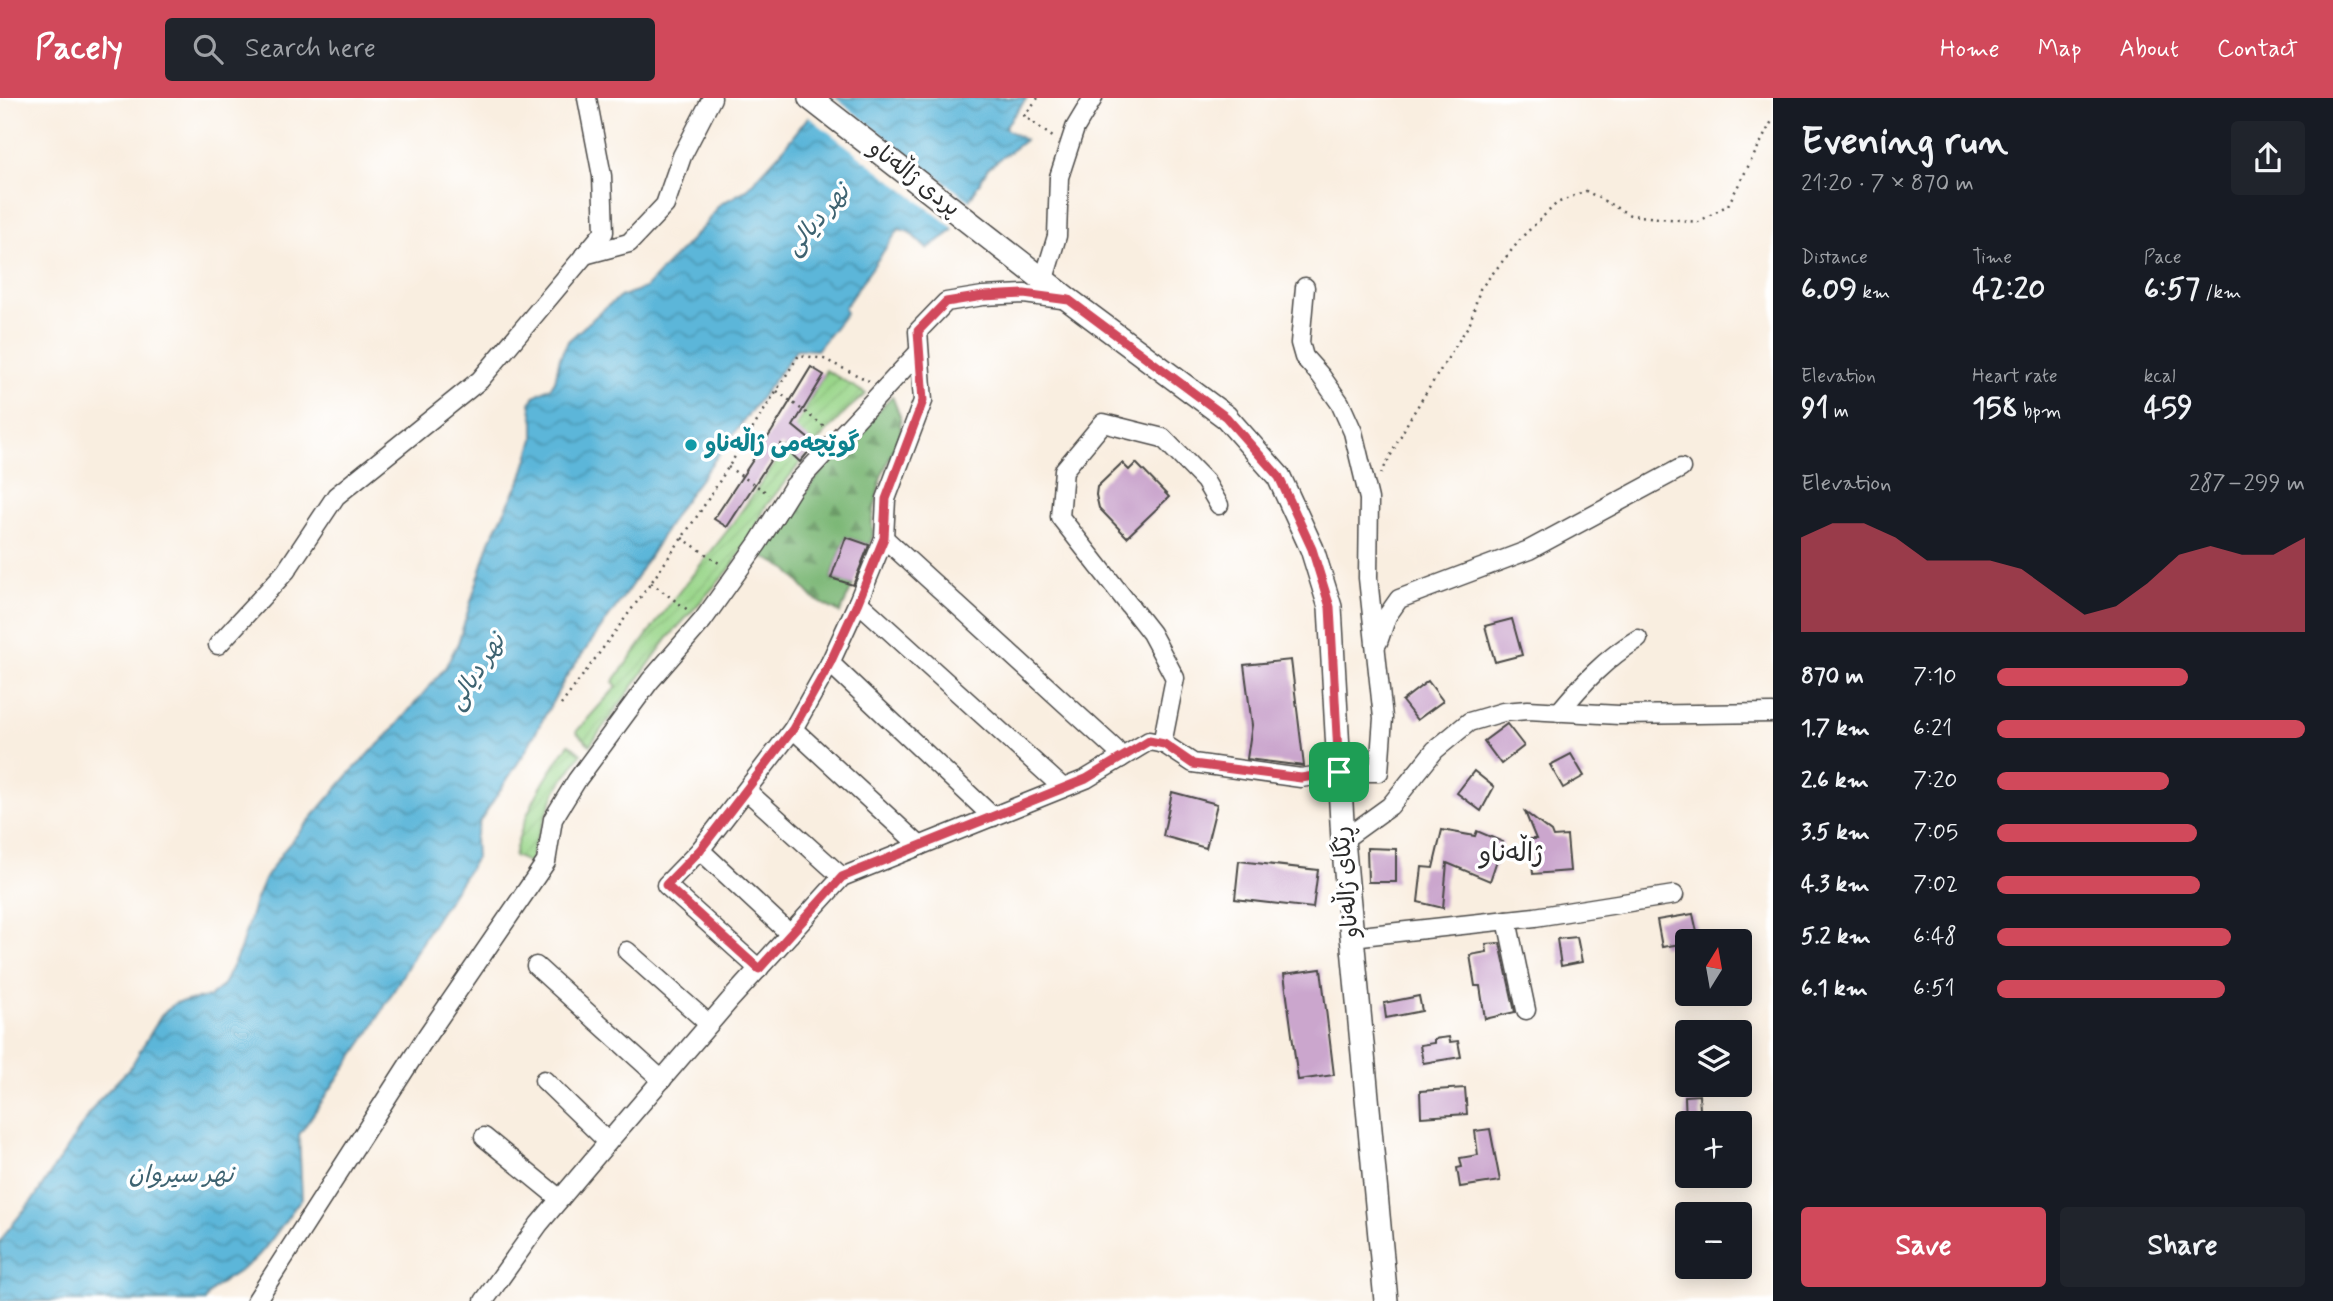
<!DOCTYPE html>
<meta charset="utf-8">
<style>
body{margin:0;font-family:Mynerve,"Playpen Sans Arabic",sans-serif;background:#20242c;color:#f1f3f6;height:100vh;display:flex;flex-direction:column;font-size:26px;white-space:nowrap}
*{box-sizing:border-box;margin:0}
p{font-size:23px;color:#9ea1a6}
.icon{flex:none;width:38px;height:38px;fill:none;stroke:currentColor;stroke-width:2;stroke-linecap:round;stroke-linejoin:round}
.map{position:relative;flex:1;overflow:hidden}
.side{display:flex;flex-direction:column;background:#171b24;width:560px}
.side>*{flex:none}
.needle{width:46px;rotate:11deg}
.controls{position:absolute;left:1675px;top:831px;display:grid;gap:14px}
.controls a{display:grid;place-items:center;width:77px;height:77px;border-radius:7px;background:#171b24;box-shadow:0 4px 18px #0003;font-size:35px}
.pin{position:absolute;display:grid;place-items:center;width:60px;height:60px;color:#fff;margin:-30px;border-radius:14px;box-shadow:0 4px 10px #0006}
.round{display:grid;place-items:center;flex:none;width:74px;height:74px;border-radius:7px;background:#20242c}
.overview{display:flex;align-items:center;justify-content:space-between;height:119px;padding:0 28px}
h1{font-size:38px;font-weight:700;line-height:52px}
.stats{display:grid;grid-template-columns:repeat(3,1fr);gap:10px;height:119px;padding:7px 28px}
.stats div{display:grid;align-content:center}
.stats b{font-size:30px;font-weight:700}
.stats small{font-size:19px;font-weight:400}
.stats p{font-size:19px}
.chart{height:196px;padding:14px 28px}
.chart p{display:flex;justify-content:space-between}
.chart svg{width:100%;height:126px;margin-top:7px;fill:#d1495b;opacity:.7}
.button{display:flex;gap:14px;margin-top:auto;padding:14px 28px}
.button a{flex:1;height:80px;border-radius:7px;background:#d1495b;color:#fff;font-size:28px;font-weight:700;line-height:80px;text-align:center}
.button a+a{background:#20242c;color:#f1f3f6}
ul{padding:0 28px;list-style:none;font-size:23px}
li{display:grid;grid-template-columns:112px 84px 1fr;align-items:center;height:52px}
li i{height:18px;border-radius:9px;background:#d1495b}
header{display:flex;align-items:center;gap:42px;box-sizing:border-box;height:98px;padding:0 35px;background:#d1495b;color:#fff}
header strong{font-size:33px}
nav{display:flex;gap:38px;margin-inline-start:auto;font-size:24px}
.search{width:490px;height:63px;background:#20242c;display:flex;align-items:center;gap:18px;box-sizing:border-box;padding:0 24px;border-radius:7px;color:#9ea1a6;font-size:26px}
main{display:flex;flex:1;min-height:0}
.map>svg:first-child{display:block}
.forest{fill:url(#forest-firs);stroke:#537150;stroke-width:2}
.garden{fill:url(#garden-furrows);stroke:#62805a;stroke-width:2}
.water{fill:url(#water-waves);stroke:#437082;stroke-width:2}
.pier{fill:#f9eee0}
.building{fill:#cba6cd}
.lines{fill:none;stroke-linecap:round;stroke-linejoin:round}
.minor-casing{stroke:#4a4846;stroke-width:21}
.major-casing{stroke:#4a4846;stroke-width:26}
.path{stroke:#4a4846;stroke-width:2.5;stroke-dasharray:2 5;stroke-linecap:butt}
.minor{stroke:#fff;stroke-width:18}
.major{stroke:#fff;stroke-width:23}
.route-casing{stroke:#fff;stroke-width:14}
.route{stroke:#d1495b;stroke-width:9}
.culture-dot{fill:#0f9aa8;stroke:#fff;stroke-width:2.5}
.labels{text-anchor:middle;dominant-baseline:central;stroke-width:7;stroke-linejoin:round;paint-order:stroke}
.street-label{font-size:23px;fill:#2b2b2b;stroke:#fff}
.culture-label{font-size:23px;font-weight:bold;fill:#0d838f;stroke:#fff;text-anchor:start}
.water-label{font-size:24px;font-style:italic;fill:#3e6371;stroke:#fff}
.quarter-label{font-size:26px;fill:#2b2b2b;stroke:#fff}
</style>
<header>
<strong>Pacely</strong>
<div class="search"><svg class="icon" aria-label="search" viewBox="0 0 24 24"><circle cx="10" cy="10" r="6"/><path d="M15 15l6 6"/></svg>Search here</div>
<nav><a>Home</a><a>Map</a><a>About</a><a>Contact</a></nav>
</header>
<main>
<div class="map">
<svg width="1773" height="1203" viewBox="0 0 1773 1203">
<defs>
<pattern id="forest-firs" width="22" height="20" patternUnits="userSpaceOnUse" patternTransform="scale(1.75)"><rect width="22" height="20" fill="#7bb776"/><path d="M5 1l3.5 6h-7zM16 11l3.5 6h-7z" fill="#659561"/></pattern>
<pattern id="garden-furrows" width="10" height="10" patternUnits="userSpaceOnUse" patternTransform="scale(1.75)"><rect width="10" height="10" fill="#9ad68a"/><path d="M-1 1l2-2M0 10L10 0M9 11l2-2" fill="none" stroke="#85b877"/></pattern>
<pattern id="water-waves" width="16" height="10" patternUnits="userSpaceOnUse" patternTransform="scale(1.75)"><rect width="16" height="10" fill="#5bb6d9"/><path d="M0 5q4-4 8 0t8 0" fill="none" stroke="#4b94b0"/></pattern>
</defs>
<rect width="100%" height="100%" fill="#fff"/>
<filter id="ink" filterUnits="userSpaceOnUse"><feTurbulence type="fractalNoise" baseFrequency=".0143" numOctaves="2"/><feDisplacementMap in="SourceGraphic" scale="14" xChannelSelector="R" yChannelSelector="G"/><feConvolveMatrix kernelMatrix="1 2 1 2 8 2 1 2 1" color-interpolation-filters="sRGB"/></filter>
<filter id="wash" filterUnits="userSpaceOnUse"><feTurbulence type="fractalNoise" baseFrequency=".00686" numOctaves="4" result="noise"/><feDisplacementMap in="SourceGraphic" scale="28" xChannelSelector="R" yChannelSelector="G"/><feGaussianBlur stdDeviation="1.57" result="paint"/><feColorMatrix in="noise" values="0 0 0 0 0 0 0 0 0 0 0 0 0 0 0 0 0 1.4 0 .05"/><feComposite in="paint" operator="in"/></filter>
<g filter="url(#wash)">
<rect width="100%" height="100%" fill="#f9eee0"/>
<!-- forest -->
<path class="forest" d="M892,298L900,318L901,334L881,379L872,423L873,437L869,447L846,439L831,480L853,487L840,515L814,501L788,472L761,457L818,378Z"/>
<!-- garden -->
<g class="garden">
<path d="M826,272L866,296L847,312L817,344L766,408L746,447L729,472L668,540L590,647L576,634L617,588L613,584L675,499L728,432L781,357Z"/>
<path d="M569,646L581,656L556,693L534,747L530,765L514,758C523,716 544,681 569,646Z"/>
</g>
<!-- water -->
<path class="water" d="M823,0H1027L1004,30L1025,42L988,70L951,134L927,151L909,134L899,131L844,210L846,215L817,252L797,251L681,407L631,488L566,579L525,654L480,723L475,740L476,760L428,833L371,932L299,1037L302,1100C286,1120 273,1143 255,1161C239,1177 215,1183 205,1203H0V1144L7,1133L35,1099L98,1003L130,970L161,918L175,905L209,899L223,887L240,852L255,803L265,780L284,752L351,674L389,636L445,570L458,545L490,443L522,379L534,341V324L530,305L536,297L551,289L555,283L560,259L568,243L606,209L622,198L645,190L704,128L719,107L746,92L779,56Z"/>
<!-- pier -->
<path class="pier" d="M818,0H835L972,105L956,132L805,16Z"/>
<g id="blocks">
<!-- building -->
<g class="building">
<path d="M811,269L824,277L793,328L815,346L800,364L781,346L727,429L714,421L772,333Z"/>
<path d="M1122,365L1129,372L1136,365L1169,399L1127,439L1099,410L1096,397L1097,389Z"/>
<path d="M846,439L869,447L853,487L831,480Z"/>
<path d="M1512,521L1522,557L1495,564L1485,528Z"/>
<path d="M1291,562L1304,668L1247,661L1252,627L1244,567Z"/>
<path d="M1428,583L1443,603L1417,622L1402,603Z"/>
<path d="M1507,626L1524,648L1501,666L1484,643Z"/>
<path d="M1571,656L1584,678L1563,690L1550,667Z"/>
<path d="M1474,673L1494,689L1481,713L1457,695Z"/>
<path d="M1172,694L1217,706L1206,750L1163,738Z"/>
<path d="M1525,714L1551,734L1553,739L1567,738L1570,773L1533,776L1530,741H1536Z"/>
<path d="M1442,732L1475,738L1477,733L1503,744L1490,783L1447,765L1443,810L1418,804L1422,769L1433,770Z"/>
<path d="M1367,750L1396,751V784H1368Z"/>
<path d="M1239,763L1318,772L1313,810L1235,801Z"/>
<path d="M1693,816L1699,843L1662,849L1657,822Z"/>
<path d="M1577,839L1582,864L1561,868L1557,841Z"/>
<path d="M1500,845L1515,914L1485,921L1480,888H1475L1470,857L1487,854L1486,846Z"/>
<path d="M1321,871L1334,977L1298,982L1284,876Z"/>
<path d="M1419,898L1422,913L1386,920L1384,905Z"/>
<path d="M1449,939L1450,944L1458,943L1461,959L1423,965L1420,947L1434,945V941Z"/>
<path d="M1465,990L1467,1016L1421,1019L1420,993Z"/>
<path d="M1699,997L1701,1026H1686L1685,998Z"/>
<path d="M1490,1031L1500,1083L1460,1089L1457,1070L1462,1069L1460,1060L1478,1057L1475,1033Z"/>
</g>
</g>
</g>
<g filter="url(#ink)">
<use href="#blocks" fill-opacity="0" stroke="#4a4846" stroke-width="2"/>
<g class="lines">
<!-- minor casing -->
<g class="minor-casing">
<g id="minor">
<path d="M584,157L629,145L665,107L682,58L712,0"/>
<path d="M1044,181L1057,138L1059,79L1075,30L1093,0"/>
<path d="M884,440L1115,651L1121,660"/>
<path d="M858,504L1063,690"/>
<path d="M1378,544L1387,518L1399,501L1529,452L1681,370"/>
<path d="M218,547L286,473L336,398L480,282L604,134L602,78L587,0"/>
<path d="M830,565L993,719"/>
<path d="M1559,614C1582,586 1606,560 1638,541"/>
<path d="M793,631L920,748"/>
<path d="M1162,646L1175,580L1151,535L1060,419L1064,372L1103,325L1163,340L1205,383L1219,407"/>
<path d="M747,693L842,779"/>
<path d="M1343,742L1390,708L1435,652L1469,624L1503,614L1528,612L1619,617L1773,615"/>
<path d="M700,752L790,836"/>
<path d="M1507,822L1526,912"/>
<path d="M1352,839L1535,819L1674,797"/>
<path d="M627,853L709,926"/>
<path d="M536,868L662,982"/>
<path d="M759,871L666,787L700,752L793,631L830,565L858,504L884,440L886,401L923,303L918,233L946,204L983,198L1024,196L1069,202"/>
<path d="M544,982L608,1044"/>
<path d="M484,1039L560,1101"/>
<path d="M256,1203L426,939L546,764L553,721L577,682L650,583L703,522L758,445L793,389L919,254"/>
<path d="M484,1203L539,1126L598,1056L730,902L842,779L1086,681L1149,643L1164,646L1193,665L1301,680L1339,674H1379L1383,620L1368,480L1369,401L1353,334L1340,305L1321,278L1304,259L1300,245L1305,189"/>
</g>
</g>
<!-- major casing -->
<g class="major-casing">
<path id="major" d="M810,0L1069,202L1226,319L1279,379L1312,451L1330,509L1343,742L1386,1203"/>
</g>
<!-- path -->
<g class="path">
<path d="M1038,0L1024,18L1054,40"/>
<path d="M777,293L825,329"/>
<path d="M728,369L769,396"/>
<path d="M1381,376L1409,322L1470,225L1480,191L1524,137L1557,105L1586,93L1630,117L1698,124L1728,107L1773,21"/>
<path d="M682,440L722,467"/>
<path d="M651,485L688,512"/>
<path d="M561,607L648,489L700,414L799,257L824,261L869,283"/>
</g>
<!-- minor -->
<use href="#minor" class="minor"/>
<!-- major -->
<use href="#major" class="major"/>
</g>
</g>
<g class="lines" filter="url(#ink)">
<!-- route casing -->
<g class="route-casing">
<path id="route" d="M1024,196L1069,202L1226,319L1279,379L1312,451L1330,509L1339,674L1301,680L1193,666L1164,646L1149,643L1086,681L842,779L759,871L666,787L700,752L793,631L830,565L858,504L884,440L886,401L923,303L918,233L946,204L983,198Z"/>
</g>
<!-- route -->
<use href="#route" class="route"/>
</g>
<!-- markers -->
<circle class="culture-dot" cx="691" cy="347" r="7"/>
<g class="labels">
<!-- street labels -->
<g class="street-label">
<text transform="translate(914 81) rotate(38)">پردی ژاڵەناو</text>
<text transform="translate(1347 784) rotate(-95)">ڕێگای ژاڵەناو</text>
</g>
<!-- culture labels -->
<g class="culture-label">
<text x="705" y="347">گوێچەمی ژاڵەناو</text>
</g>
<!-- water labels -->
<g class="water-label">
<text transform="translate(818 122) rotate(-49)">نهر ديالى</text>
<text transform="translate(477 574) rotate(-57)">نهر ديالى</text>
<text x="181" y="1077">نهر سیروان</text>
</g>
<!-- quarter labels -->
<g class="quarter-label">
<text x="1511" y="756">ژاڵەناو</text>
</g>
</g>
</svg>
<div class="controls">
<a><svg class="needle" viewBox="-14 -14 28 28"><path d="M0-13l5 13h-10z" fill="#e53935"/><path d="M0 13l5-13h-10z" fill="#9ea1a6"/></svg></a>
<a><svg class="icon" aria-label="layers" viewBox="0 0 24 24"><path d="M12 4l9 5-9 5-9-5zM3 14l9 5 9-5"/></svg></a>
<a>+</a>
<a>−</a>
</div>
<div class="pin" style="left:1339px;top:674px;background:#1e9e55"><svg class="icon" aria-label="arrive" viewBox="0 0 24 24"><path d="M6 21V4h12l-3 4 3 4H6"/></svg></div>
</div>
<section class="side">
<div class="overview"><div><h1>Evening run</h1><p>21:20 · 7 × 870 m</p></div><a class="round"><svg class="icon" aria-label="share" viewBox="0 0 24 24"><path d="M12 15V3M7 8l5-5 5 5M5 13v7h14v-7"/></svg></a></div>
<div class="stats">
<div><p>Distance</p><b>6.09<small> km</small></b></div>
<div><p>Time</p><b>42:20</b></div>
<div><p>Pace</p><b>6:57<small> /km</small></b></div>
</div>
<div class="stats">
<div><p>Elevation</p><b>91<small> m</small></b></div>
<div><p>Heart rate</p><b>158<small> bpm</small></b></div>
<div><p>kcal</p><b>459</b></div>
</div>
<div class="chart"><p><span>Elevation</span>287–299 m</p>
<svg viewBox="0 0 160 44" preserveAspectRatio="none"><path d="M0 44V11L10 6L20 6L30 11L40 19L50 19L60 19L70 22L80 30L90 38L100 35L110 27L120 17L130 14L140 17L150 17L160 11V44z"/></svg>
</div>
<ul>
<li><b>870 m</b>7:10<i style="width:62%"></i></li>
<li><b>1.7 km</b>6:21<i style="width:100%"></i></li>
<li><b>2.6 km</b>7:20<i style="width:56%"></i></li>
<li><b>3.5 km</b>7:05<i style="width:65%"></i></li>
<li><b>4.3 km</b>7:02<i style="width:66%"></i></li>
<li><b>5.2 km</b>6:48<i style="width:76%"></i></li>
<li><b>6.1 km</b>6:51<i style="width:74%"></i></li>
</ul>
<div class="button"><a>Save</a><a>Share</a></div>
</section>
</main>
